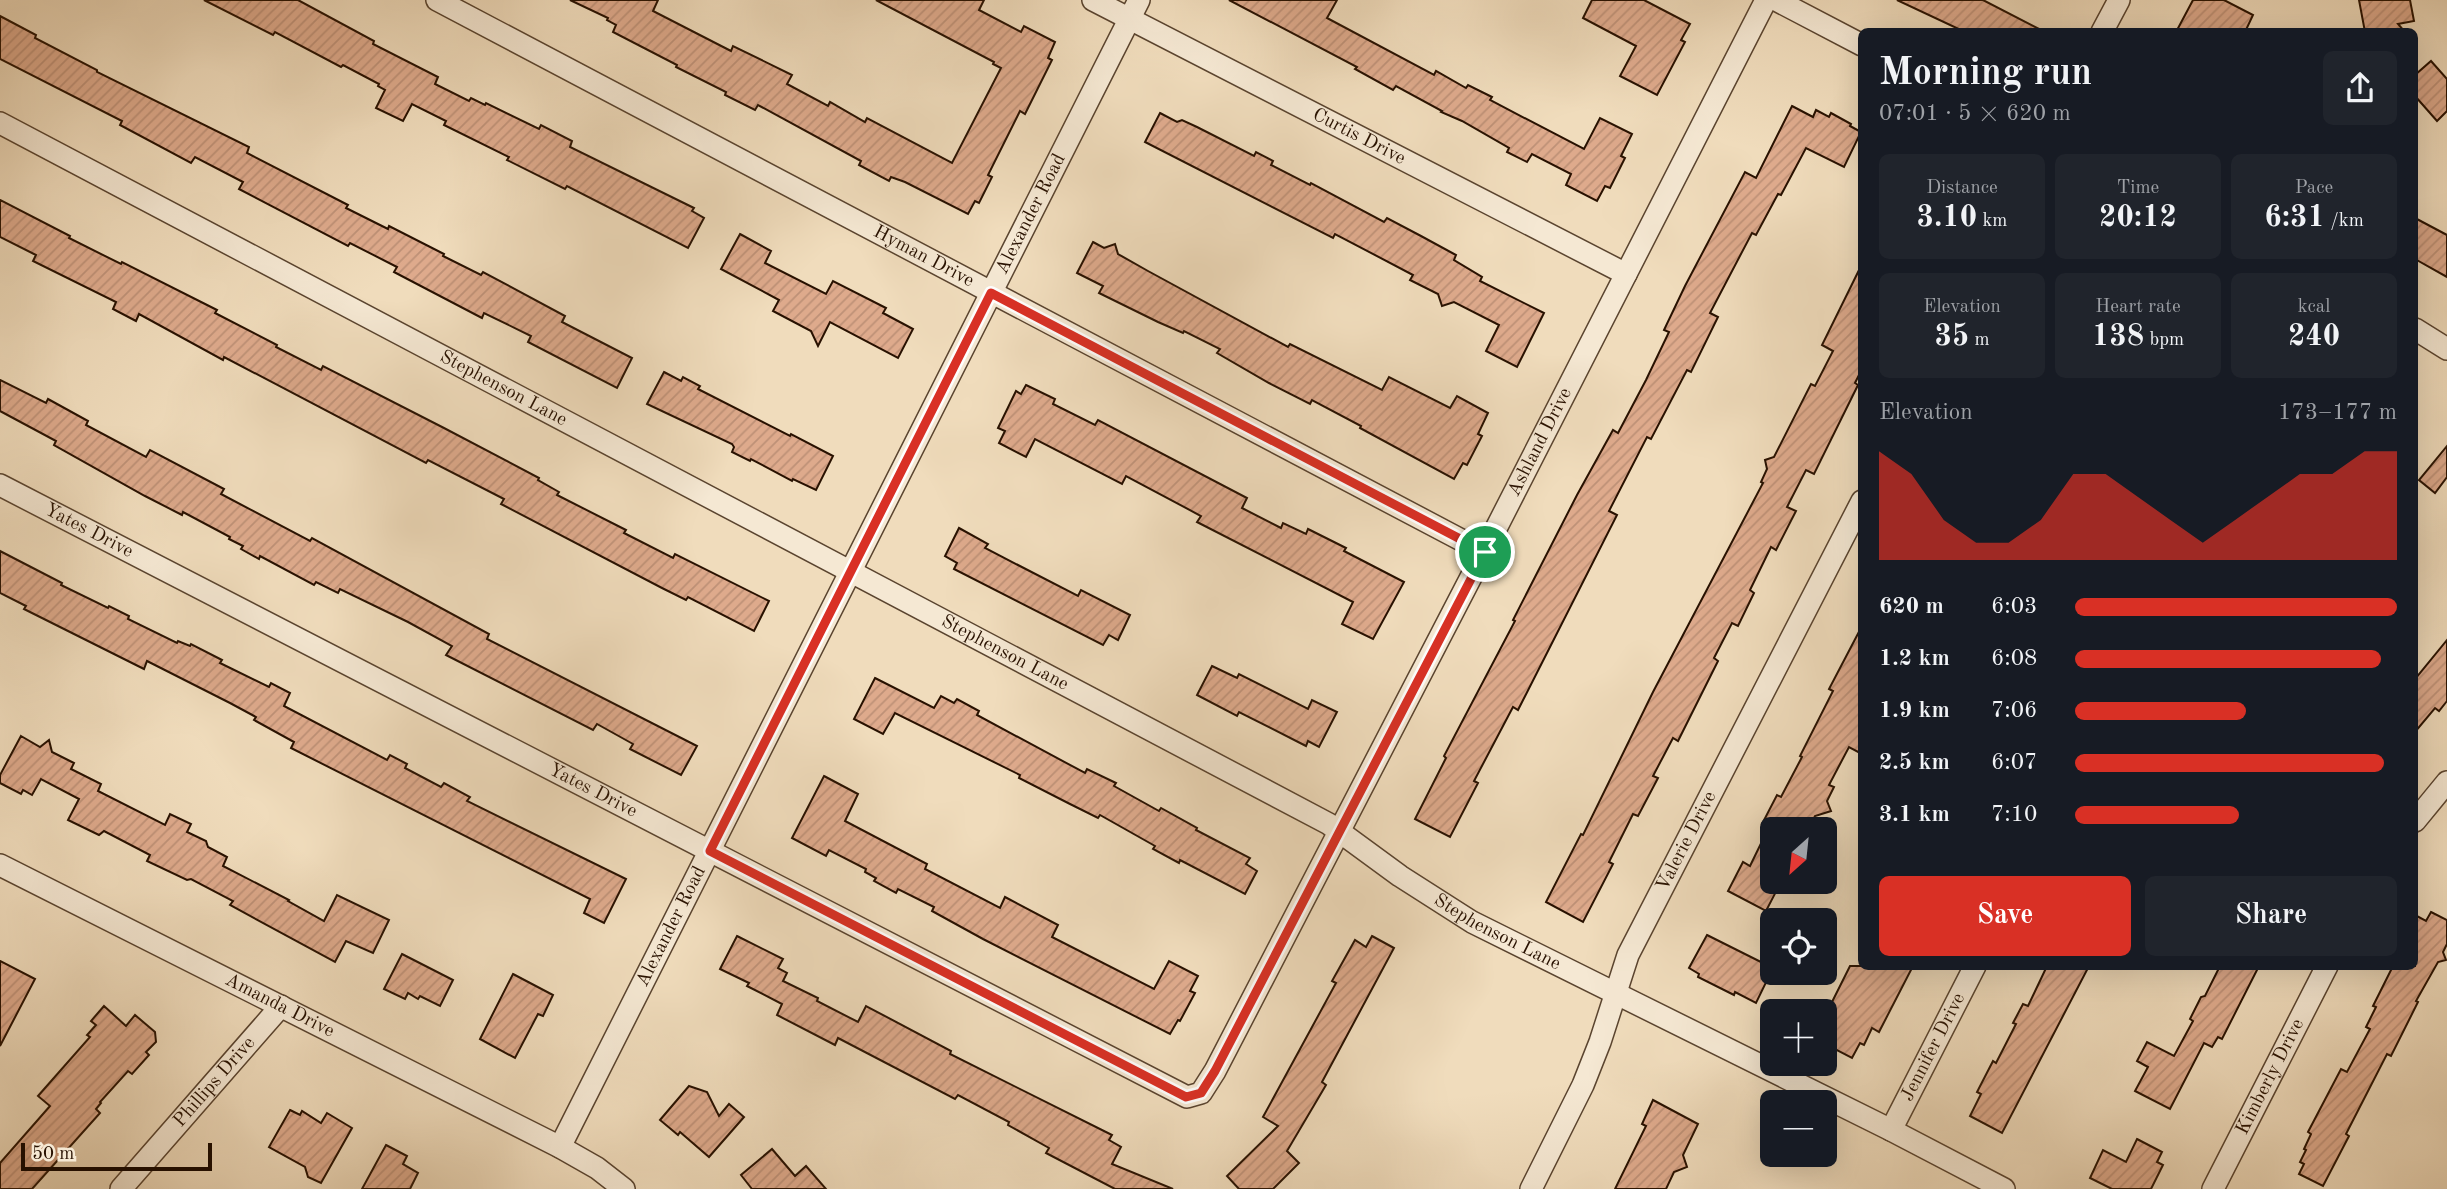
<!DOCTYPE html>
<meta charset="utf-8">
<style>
body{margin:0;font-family:"Old Standard TT",serif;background:#20242c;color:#f1f3f6;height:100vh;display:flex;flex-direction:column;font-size:26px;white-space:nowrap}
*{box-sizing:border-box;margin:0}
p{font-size:23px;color:#9ea1a6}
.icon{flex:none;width:38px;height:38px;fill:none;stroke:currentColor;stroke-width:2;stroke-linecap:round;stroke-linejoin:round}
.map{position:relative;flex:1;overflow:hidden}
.panel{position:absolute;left:1858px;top:28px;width:560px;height:942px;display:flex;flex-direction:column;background:#171b24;border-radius:10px;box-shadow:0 7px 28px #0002}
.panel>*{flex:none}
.needle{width:46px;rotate:207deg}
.tools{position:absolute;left:1760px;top:817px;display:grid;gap:14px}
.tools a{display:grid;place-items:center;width:77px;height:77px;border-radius:10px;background:#171b24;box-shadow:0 7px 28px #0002;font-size:35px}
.scale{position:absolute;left:21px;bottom:18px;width:191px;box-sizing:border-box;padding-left:7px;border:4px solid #281100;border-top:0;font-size:19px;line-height:24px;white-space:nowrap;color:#281100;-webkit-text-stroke:5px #f5e8d3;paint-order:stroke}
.pin{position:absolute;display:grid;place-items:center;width:60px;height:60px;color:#fff;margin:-30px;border:4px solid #fff;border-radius:50%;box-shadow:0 2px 7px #0007}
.round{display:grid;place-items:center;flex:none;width:74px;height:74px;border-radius:10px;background:#20242c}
.overview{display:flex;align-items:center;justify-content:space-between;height:119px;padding:0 21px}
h1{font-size:38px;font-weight:600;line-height:52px}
.stats{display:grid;grid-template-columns:repeat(3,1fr);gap:10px;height:119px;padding:7px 21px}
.stats div{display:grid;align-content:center;border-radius:10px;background:#20242c;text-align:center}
.stats b{font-size:30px;font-weight:600}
.stats small{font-size:19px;font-weight:400}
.stats p{font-size:19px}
.chart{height:196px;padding:14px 21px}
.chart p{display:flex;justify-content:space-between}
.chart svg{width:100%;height:126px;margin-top:7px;fill:#d93025;opacity:.7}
.cta{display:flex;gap:14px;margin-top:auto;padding:14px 21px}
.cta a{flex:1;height:80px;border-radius:10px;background:#d93025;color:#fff;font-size:28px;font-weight:600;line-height:80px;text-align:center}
.cta a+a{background:#20242c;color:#f1f3f6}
ul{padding:0 21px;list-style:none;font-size:23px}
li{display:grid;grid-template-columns:112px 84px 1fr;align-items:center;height:52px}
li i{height:18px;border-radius:9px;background:#d93025}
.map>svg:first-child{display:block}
.building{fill:url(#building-hatch);stroke:#281100;stroke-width:2}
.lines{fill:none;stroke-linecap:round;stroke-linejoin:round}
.street-casing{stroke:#5a442f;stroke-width:24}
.street{stroke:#f5e8d3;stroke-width:21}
.route-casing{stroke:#fff;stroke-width:14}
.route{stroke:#d93025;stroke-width:9}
.labels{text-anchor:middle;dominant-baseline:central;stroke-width:6;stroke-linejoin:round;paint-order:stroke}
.street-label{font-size:19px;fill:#281100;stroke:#f5e8d3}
</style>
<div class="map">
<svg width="2447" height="1189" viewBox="0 0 2447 1189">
<defs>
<pattern id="building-hatch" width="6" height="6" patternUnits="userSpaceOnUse" patternTransform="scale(1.75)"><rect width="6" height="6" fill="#deaa8c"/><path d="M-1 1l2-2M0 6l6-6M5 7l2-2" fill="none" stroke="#be9177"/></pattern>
</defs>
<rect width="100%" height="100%" fill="#f0dcbc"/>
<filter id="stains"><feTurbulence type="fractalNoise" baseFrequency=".00286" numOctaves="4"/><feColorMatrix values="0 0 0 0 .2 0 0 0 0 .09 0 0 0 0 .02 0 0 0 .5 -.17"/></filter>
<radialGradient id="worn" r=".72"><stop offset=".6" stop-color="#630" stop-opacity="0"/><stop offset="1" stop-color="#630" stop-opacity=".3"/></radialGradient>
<!-- building -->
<g class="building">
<path d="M204,0H298L374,41L373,44L438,77L435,84L469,101L471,98L485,105L486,103L539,129L541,125L572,141L570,147L694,208L692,211L704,218L688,248L567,186L565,189L507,160L509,157L444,125L446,121L412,104L403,121L376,108L385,90L378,86L379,84L343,65L341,67L275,32L273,35Z"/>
<path d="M570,0H658L653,11L731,51L733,46L792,75L787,84L828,106L830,102L865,122L867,118L952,163L1001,68L993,64L994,62L876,0H984L979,10L1021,32L1024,26L1055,42L1048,58L1052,60L1025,114L1020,111L988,175L992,177L979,203L975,201L968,214L905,182L891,177L889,181L859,165L861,161L758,105L755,110L725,95L726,92L676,67L677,65L613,32L616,25L607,20L608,18Z"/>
<path d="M1229,0H1337L1327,18L1434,75L1436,71L1466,88L1468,85L1492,97L1490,100L1584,149L1600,118L1632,134L1621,156L1625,158L1610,188L1605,186L1597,201L1566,185L1571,174L1532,154L1527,162L1507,152L1509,148L1462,121L1441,112L1442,111L1396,86L1393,90L1355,69L1357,67Z"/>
<path d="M1592,0H1644L1690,24L1681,40L1685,42L1657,95L1620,76L1636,46L1583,18Z"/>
<path d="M1897,0H1983L2045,32H1965Z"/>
<path d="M2193,0H2224L2253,15L2245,32H2176Z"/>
<path d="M2359,0H2410L2414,21L2398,24L2405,32H2365Z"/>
<path d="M0,16L36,35L35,38L97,70V72L249,147L247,153L348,205L346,208L388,229L389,226L444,254L443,256L481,275L483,272L565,316L562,322L632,358L617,388L528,342L531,336L484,313L482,318L394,272L397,267L350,243L348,246L239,189L243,182L195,157L191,163L120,125L122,121L0,59Z"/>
<path d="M2431,61L2447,79V111L2437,121L2415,96V75Z"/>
<path d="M1792,106L1813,117L1816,110L1829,117L1831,113L1851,124L1850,126L1861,132L1844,167L1806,148L1781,195L1778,194L1756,235L1752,233L1710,313L1718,317L1691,372L1687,370L1651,439L1647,437L1609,511L1617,515L1518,710L1513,707L1474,781L1478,783L1450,837L1415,819L1446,758L1444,756L1515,621L1513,620L1577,495L1613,430L1618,433L1646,380L1669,332L1664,330L1685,286L1745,172L1756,178Z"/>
<path d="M1160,113L1177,122L1182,120L1197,127L1254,156L1256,152L1273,161L1271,165L1310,185L1311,183L1384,222L1387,218L1421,236L1456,255L1454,260L1482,277L1480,281L1544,313L1517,367L1486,351L1499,325L1454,302L1442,306L1438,294L1410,280L1413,275L1335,234L1333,238L1145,142Z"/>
<path d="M0,200L70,236L69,238L121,264L122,262L217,310L215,313L277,345L276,347L321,370L323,366L444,428L539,478L538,480L559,492L557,495L626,530L624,533L673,558L675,554L769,601L754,631L688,597L686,600L662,588L501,504L504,499L428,460L426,463L224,357L223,360L139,314L136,321L113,309L116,302L33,261L36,255L0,237Z"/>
<path d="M2415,218L2447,235V277L2415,259Z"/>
<path d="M740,234L771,251L765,263L826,294L833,281L886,308L883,313L913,329L898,358L830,322L818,346L811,331L773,311L779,300L721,269Z"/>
<path d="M1093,242L1104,248L1115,244L1118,254L1148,271L1288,347L1290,344L1382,390L1389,377L1450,408L1457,396L1488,413L1478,434L1482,436L1467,465L1463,463L1454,479L1360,428L1361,426L1312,400L1310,404L1269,383L1217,353L1220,349L1184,331L1183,333L1158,322L1099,293L1103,286L1077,273Z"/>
<path d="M1862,264V369L1855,383L1858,385L1814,474L1806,470L1787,507L1796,511L1776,550L1771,547L1750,590L1754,593L1738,626L1732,623L1714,658L1718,661L1678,741L1673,738L1653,776L1658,778L1638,816L1633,814L1609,862L1613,864L1583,922L1546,902L1581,834L1583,835L1653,692L1763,483L1761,482L1767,469L1765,460L1774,457L1811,384L1815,386L1833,351L1822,345Z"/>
<path d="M664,372L681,381L683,377L700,386L698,389L790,436L791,434L833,456L816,490L793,479L792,481L751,459L750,461L732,452L734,447L732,444L647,404Z"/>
<path d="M0,380L46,403L48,399L88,421L86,425L146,457L150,450L224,489L221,494L310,541L312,538L489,634L487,639L697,746L681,775L630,749L633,744L597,724L593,730L446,655L452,646L408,622L340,589L338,593L316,582L314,585L260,556L259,559L241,549L243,546L229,539L230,537L183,512L182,515L145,496L54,445L56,441L0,411Z"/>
<path d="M1026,385L1055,399L1053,404L1095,425L1098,420L1247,498L1242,508L1281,528L1283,523L1306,534L1308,529L1346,548L1344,551L1404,582L1373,639L1342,624L1353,602L1197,522L1201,516L1126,476L1122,484L1035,439L1026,457L999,443L1005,431L998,428L1016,391L1021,394Z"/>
<path d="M2447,446V477L2435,493L2419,480Z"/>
<path d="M959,528L988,544L985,548L1078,596L1081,590L1130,615L1118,640L1109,635L1103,645L954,569L957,563L945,556Z"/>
<path d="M0,551L62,583L61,585L108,608L109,606L129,616L128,619L177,643L178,641L190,646L191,644L222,660L220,663L269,687L271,683L290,693L284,706L387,760L390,755L407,764L405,768L441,787L444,783L470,797L467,801L626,879L604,923L584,913L590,899L291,748L294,742L254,720L256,717L230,703L147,661L144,669L24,609L26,606L0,593Z"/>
<path d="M1862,626V754L1849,747L1829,785L1834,787L1827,801L1831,811L1815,816L1808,830L1773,829V882H1781L1766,911L1728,891L1743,862L1750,866L1769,827L1762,824L1777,795L1781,797L1802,757L1800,756L1833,691L1829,689Z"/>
<path d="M2447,640V701L2439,711L2435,708L2415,732V679Z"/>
<path d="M1212,666L1237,678L1239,674L1308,709L1312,700L1337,712L1319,747L1308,741L1306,746L1239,712L1237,716L1197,695Z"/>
<path d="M875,678L934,708L941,696L954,703L957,699L979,711L977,715L1085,773L1087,769L1116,783L1114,786L1159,811L1161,808L1197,828L1196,830L1250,858L1246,864L1257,871L1245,894L1180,860L1179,863L1153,849L1155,846L1100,815L1098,818L1070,804L1019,778L1020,775L895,713L883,734L854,719Z"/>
<path d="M21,736L40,747L49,740L52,752L74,763L71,769L101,784L98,791L165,825L170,814L191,824L187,832L206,841L208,847L227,857L223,866L289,900L288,901L324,921L337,895L389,920L373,953L346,941L335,962L230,905L233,901L191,879L187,880L147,861L150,855L104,831L99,835L68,820L79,799L41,779L32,795L23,790L21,794L0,783V775Z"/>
<path d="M824,776L858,794L845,821L927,864L925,869L1000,908L1005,897L1058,925L1052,937L1154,989L1169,961L1198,976L1190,991L1195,993L1180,1021L1178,1020L1170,1034L983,939L932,911L934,907L898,889L896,893L874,881L876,878L865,872L866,869L829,850L826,856L792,838Z"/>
<path d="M2431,912L2447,920V944L2443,952L2446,960L2438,962L2416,1001L2418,1002L2391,1056L2387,1054L2346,1134L2349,1136L2323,1186L2299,1174L2304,1164L2300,1162L2306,1150L2304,1149L2311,1134L2308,1132L2341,1069L2347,1072L2370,1029L2366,1027L2376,1007L2373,1006L2393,966H2415V915L2426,921Z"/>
<path d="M1707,935L1773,968L1756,1003L1735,992L1734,995L1698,977L1699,974L1689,968Z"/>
<path d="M737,936L783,959L778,968L787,973L783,981L818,998L817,1001L858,1022L866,1006L951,1051L950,1054L1112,1135L1109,1140L1121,1147L1112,1164L1173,1189H1115L1046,1153L1049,1148L1008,1125L1009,1122L958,1095L955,1099L838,1038L835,1045L777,1015L782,1004L747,986L749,983L720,969Z"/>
<path d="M1372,936L1394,948L1322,1082L1326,1085L1287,1151L1299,1163L1273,1189H1239L1227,1176L1278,1126L1263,1117L1336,983L1332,981L1355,940L1366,947Z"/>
<path d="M402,954L453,980L440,1006L420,996L418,999L408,993L405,999L384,989Z"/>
<path d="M0,961L35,979L0,1046Z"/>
<path d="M1850,966H1913L1879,1032L1872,1028L1864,1045L1860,1043L1852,1058L1825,1044V1016Z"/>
<path d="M2047,966H2089L2002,1133L1970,1116L1981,1094L1977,1092L1993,1061L1996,1063L2016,1024L2013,1023L2023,1004L2028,1006Z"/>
<path d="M2220,966H2259L2222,1039L2218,1037L2212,1047L2204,1043L2170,1109L2135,1091L2148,1067L2137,1061L2147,1042L2174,1056L2193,1021L2190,1019L2201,997L2205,996Z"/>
<path d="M513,974L553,995L543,1016L538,1014L515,1058L480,1039Z"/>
<path d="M104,1006L126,1026L135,1015L155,1032L156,1042L146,1052L149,1055L132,1074L128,1071L100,1102L101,1103L96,1109L100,1113L32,1189H0V1163L50,1106L38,1096L90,1037L87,1035L96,1025L91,1021Z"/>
<path d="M689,1086L707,1092L719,1116L729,1104L744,1117L709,1157L680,1132L678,1135L660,1120Z"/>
<path d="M1653,1100L1698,1124L1683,1155L1687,1167L1674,1172L1666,1189H1615L1646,1126L1642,1124Z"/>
<path d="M290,1110L300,1115L302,1111L321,1123L327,1113L352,1128L321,1183L308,1177L305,1167L269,1147Z"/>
<path d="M2137,1139L2162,1152L2157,1162L2163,1165L2151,1189H2112L2090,1178L2103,1150L2126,1162Z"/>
<path d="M386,1145L407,1156L403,1164L418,1173L410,1189H362Z"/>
<path d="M772,1149L795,1176L806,1166L826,1189H752L741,1175Z"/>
</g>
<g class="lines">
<!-- street casing -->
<g class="street-casing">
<g id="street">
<path id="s1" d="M437,0L1484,552"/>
<path id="s2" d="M1093,0L1626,274"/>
<path d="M1776,0L1862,45"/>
<path d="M2102,32L2119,0"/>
<path id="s3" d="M0,123L1329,824L1400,876L1472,922L1891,1130L2004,1189"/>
<path d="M2415,329L2447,349"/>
<path id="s4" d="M0,485L1187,1097L1201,1093L1215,1071L1484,552L1766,0"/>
<path d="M2415,821L2447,782"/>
<path id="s5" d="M0,865L560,1147L597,1168L624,1189"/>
<path id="s6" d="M1891,1130L1975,966"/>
<path id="s7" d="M560,1147L1139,0"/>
<path id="s8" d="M121,1189L281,1006"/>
<path id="s9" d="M1531,1189L1583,1085L1600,1042L1628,955L1862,501"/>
<path id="s10" d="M2213,1189L2327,966"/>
</g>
</g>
<!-- street -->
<use href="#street" class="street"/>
</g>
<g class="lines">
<!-- route casing -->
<g class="route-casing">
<path id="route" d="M991,293L1485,552L1215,1071L1201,1093L1186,1097L710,851Z"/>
</g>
<!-- route -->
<use href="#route" class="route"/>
</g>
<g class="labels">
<!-- street labels -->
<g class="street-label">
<text stroke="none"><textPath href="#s2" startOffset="299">Curtis Drive</textPath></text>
<text stroke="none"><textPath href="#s7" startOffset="1045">Alexander Road</textPath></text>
<text stroke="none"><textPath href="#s1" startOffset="550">Hyman Drive</textPath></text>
<text stroke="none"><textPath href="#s3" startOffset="569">Stephenson Lane</textPath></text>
<text stroke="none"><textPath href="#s4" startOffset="2084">Ashland Drive</textPath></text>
<text stroke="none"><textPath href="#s4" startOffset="100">Yates Drive</textPath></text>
<text stroke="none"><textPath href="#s3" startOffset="1136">Stephenson Lane</textPath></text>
<text stroke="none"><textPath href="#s4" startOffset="667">Yates Drive</textPath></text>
<text stroke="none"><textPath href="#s9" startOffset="382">Valerie Drive</textPath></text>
<text stroke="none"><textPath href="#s7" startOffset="247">Alexander Road</textPath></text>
<text stroke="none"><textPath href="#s3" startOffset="1703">Stephenson Lane</textPath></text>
<text stroke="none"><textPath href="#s5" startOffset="313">Amanda Drive</textPath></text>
<text stroke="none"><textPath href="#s6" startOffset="93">Jennifer Drive</textPath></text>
<text stroke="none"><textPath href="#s10" startOffset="126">Kimberly Drive</textPath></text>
<text stroke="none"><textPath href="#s8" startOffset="142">Phillips Drive</textPath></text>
</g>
</g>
<rect width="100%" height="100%" filter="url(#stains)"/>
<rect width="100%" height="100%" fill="url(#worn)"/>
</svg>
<div class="tools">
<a><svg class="needle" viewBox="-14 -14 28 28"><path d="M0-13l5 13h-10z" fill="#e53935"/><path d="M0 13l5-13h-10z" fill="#9ea1a6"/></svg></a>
<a><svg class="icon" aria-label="locate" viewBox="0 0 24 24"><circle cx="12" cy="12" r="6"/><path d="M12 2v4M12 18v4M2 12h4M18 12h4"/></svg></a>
<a>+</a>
<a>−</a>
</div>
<div class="scale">50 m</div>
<div class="pin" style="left:1485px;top:552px;background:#1e9e55"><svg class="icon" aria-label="arrive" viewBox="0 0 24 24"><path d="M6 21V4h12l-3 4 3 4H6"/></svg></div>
<section class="panel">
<div class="overview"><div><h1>Morning run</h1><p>07:01 · 5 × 620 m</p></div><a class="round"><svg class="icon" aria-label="share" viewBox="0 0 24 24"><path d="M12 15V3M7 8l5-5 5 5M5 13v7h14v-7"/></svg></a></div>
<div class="stats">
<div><p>Distance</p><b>3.10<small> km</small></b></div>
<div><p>Time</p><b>20:12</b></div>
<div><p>Pace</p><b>6:31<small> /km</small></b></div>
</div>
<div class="stats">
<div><p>Elevation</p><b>35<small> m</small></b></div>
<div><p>Heart rate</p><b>138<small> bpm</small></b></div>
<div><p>kcal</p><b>240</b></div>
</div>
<div class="chart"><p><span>Elevation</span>173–177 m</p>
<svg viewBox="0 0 160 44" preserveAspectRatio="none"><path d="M0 44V6L10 14L20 30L30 38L40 38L50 30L60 14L70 14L80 22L90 30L100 38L110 30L120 22L130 14L140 14L150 6L160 6V44z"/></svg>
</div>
<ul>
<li><b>620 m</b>6:03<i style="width:100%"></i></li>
<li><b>1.2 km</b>6:08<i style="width:95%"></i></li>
<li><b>1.9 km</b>7:06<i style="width:53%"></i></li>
<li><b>2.5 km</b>6:07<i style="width:96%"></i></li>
<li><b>3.1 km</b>7:10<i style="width:51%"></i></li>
</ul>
<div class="cta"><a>Save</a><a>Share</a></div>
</section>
</div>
